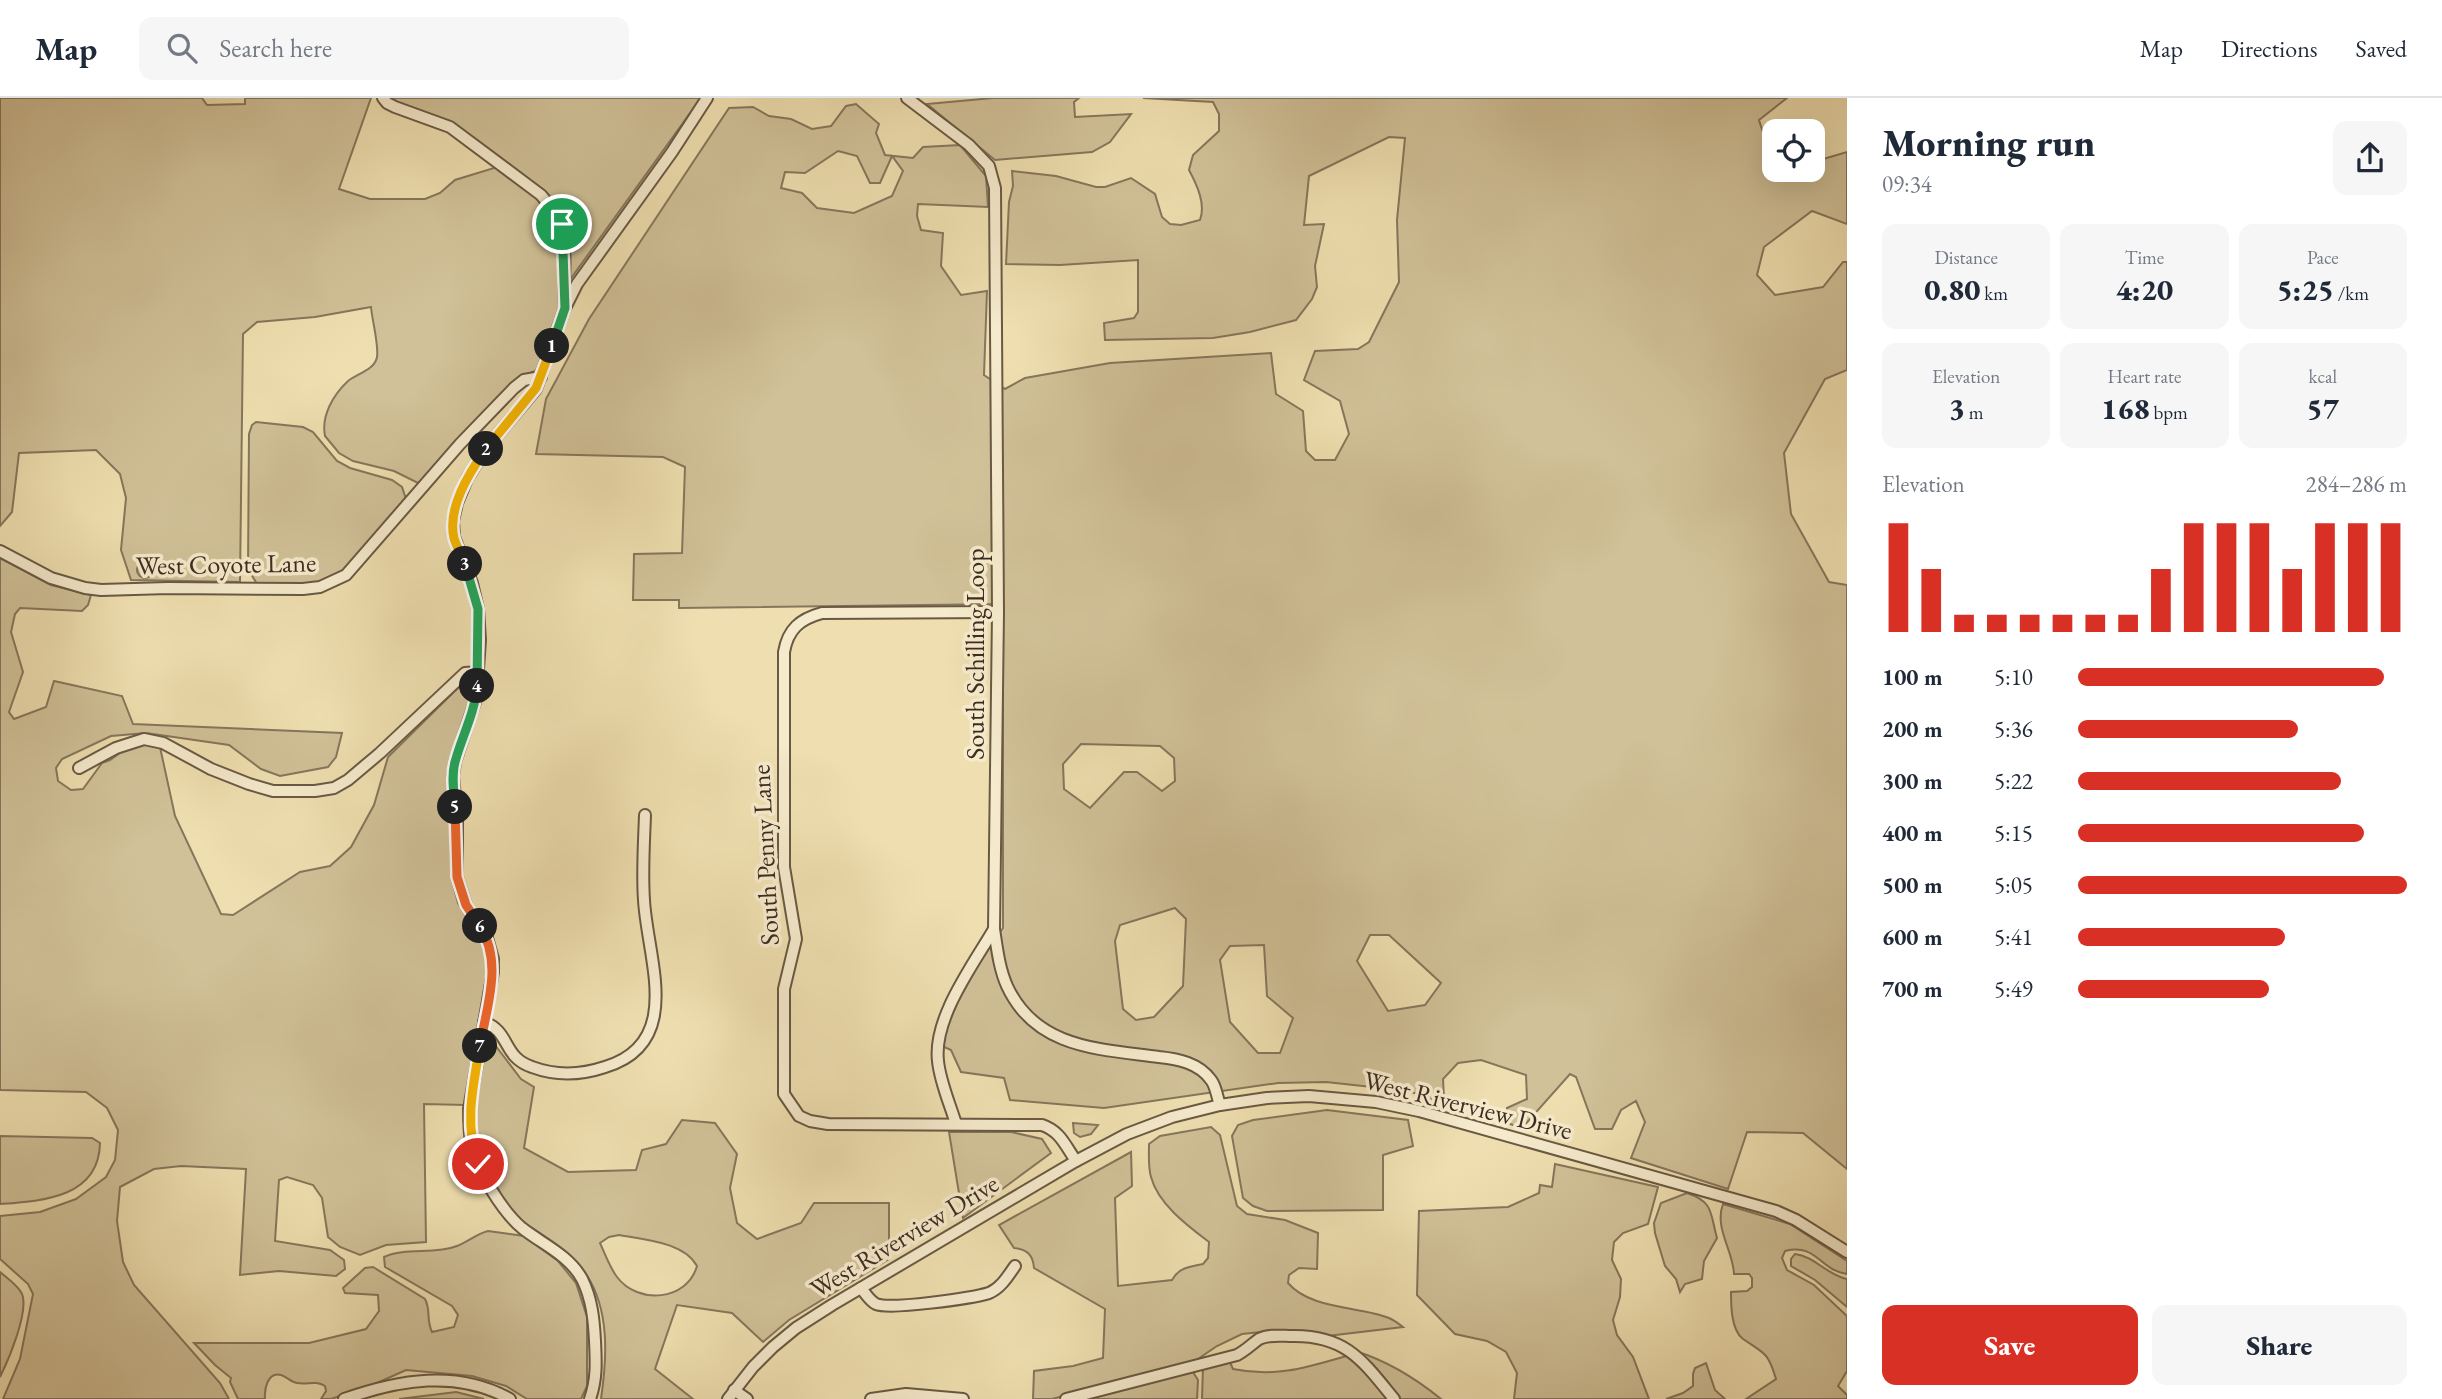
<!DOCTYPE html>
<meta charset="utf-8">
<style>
body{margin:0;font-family:"EB Garamond",serif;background:#f6f6f7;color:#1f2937;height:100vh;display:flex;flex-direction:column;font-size:26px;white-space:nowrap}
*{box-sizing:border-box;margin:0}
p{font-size:23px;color:#747a83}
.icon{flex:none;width:38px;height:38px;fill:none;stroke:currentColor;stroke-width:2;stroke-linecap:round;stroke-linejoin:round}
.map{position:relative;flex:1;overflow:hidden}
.side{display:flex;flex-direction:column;background:#fff;width:595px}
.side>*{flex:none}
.controls{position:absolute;left:1762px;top:21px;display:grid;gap:14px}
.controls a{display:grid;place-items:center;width:63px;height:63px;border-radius:14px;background:#fff;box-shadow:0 7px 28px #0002;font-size:35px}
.pin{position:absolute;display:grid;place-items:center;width:60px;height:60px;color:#fff;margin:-30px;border:4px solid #fff;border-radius:50%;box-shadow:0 2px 7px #0007}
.km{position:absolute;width:35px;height:35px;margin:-18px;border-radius:50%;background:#222;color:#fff;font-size:19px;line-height:35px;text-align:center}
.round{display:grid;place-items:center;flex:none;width:74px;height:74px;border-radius:14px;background:#f6f6f7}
.head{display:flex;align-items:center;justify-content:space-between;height:119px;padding:0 35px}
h1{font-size:38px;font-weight:800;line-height:52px}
.stats{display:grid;grid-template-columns:repeat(3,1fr);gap:10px;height:119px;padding:7px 35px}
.stats div{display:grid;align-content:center;border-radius:14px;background:#f6f6f7;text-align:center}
.stats b{font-size:30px;font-weight:800}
.stats small{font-size:19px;font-weight:400}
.stats p{font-size:19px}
.chart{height:196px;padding:14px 35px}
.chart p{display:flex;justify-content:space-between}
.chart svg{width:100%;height:126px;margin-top:7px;stroke:#d93025;stroke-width:6}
.button{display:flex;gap:14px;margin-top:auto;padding:14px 35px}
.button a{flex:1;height:80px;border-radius:14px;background:#d93025;color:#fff;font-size:28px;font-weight:800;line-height:80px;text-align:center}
.button a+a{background:#f6f6f7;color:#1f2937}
ul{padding:0 35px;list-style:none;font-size:23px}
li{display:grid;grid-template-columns:112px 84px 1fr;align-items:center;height:52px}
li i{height:18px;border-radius:9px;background:#d93025}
header{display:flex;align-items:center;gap:42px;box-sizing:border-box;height:98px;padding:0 35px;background:#fff;border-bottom:2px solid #e0e1e3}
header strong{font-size:33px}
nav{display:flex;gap:38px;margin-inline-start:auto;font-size:24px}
.search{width:490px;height:63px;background:#f6f6f7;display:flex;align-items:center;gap:18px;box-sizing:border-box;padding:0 24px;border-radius:14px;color:#747a83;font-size:26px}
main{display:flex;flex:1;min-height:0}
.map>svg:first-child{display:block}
.green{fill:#d1c198;stroke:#86765c;stroke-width:2;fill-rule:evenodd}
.water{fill:#b2a27f;stroke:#837359;stroke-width:2}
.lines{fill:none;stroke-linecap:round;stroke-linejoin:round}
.minor-casing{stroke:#695944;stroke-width:14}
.minor{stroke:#f5eacc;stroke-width:10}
.split-1-casing{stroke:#fff;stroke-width:14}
.split-2-casing{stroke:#fff;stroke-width:14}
.split-3-casing{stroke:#fff;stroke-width:14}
.split-4-casing{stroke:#fff;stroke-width:14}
.split-5-casing{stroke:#fff;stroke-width:14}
.split-6-casing{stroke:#fff;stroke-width:14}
.split-7-casing{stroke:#fff;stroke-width:14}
.split-8-casing{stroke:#fff;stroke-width:14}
.split-1{stroke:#22a559;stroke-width:9}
.split-2{stroke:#f5b400;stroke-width:9}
.split-3{stroke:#f5b400;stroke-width:9}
.split-4{stroke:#22a559;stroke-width:9}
.split-5{stroke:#22a559;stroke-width:9}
.split-6{stroke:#f0652b;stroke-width:9}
.split-7{stroke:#f0652b;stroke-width:9}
.split-8{stroke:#f5b400;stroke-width:9}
.labels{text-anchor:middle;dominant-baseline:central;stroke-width:7;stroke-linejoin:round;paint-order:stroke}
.street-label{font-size:26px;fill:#3c2c20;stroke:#f5eacc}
</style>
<header>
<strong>Map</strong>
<div class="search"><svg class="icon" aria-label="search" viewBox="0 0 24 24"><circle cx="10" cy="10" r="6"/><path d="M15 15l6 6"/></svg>Search here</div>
<nav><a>Map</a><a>Directions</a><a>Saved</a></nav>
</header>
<main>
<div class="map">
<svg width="1847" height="1301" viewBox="0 0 1847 1301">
<rect width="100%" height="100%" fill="#efdfb0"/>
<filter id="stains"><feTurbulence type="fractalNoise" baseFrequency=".00286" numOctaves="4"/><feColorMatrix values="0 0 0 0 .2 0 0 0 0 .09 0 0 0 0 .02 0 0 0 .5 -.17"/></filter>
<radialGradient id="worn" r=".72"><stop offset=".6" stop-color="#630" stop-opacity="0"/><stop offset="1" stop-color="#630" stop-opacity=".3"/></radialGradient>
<!-- green -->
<g class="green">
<path d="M0,0H202L207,7L245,6V0H371L339,91L370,101H425L440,95L455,82L497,69L543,104L560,131L561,206L538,269L535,273L520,279L452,347L420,386L394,373L353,363L339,355L325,338C321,318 333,297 348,283C356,276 375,272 377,259C379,247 372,222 371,209L315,219L257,224L243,236L240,484L131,482L121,452L126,400L120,376L96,352L19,355L12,414L0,428Z"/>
<path d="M389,0H701L569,183L570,138L565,122L553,102L450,25L396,5Z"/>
<path d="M993,0H1079L1074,4L1075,19L1131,16L1110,44L1092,54L995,62L927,6Z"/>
<path d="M1143,0H1787L1759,22L1769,53L1774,59V72H1813V64L1847,54V126L1812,113L1764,149L1757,177L1775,197L1823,189L1843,164H1847V272L1825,281L1784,355L1791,416L1829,484L1847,487V1071L1803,1035L1747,1034L1728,1091L1631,1060L1645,1024L1636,1003L1621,1012L1612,1031H1595L1576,979L1570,976L1522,1030L1507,1025V1010L1527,1001L1526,977L1481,962L1458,965L1443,981L1444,1000L1439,1004L1409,993L1326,984L1278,985L1104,1010L1010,1002L1004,980L961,974L951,952L942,948L951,916L982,859L1003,830V506L679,510V502H633L634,456L682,455L685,369L663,359L536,356L546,301L589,221L729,10L753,9L769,18L791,21L812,31L831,28L846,8L856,6L879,26L876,35L885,57L913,60L923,49L960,47L986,78L988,109L918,106L917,118L921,132L943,135L941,168L961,197L987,193L984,277L1005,291L1025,280L1110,265L1271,255L1276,296L1303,313L1306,353L1315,362H1335L1349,336L1340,303L1304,282L1315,253L1358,251L1369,244L1399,184L1397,122L1405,40L1389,39L1309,78L1304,127L1324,126L1315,168L1317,189L1312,201L1296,222L1250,234L1213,240L1105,242L1104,225L1134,220L1138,214V162L1060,167L1006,166L1009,104L1013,88L1012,73L1056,78L1096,89H1105L1131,80L1155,96L1162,119L1170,126L1181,127L1200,122C1206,106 1197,87 1189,72L1193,57L1219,33V16L1213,4ZM838,53L857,58L870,85H880L892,58L903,73L892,98L854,115L817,110L802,95L781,90L785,74L805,75ZM1081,646L1160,648L1174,660L1175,683L1162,693L1137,674H1124L1090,710L1064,691L1063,666ZM1175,810L1186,821L1183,888L1154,919L1136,922L1123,911L1115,843L1120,827ZM1370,837H1389L1441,885L1425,907L1388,913L1357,863ZM1264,847L1267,898L1293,920L1280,955H1258L1230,924L1220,862L1230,848Z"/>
<path d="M256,324L303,329L313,334L337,363L350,370L392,382L402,389L406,401L343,473L319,485L257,486L248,471L249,336L252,327Z"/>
<path d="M0,460L51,487L91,497L88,507L82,513L20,510L15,516L11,534L23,574L9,614L14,621L46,609L54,583L122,598L133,626L342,635L336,659L328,669L280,678L261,671L229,647L146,635L111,638L62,661L56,670L58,683L71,692L83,691L102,665L110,662L124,652L143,645L160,649L175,718L221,816L233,817L300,774L330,768L351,749L374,707L388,659L467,581L474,579L472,602L451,660L449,679L451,777L458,805L483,843L487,858V875L465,1007L424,1006L426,1144L386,1147L360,1157L340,1149L328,1139L322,1100L313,1087L287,1079L279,1082L275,1143L330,1152L344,1162L345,1171L336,1178L279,1173L240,1177L246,1071L181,1068L154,1071L120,1089L117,1123L123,1164L134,1187L220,1285L229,1301H3L20,1261L33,1196L28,1186L0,1161V1118L40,1114L76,1101L106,1079L115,1062L118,1032L107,1010L86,994L0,992Z"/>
<path d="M488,944L495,947L521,981L534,989L524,1050L568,1074L636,1072L642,1052L666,1046L682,1022L715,1025L737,1056L730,1090L737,1125L757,1141L801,1125L814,1105H889V1161L789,1222L763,1244L732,1215L677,1207L655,1271L693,1301H601C607,1260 610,1212 586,1176C573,1156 553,1144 534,1131C528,1128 521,1124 516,1119C500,1102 479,1063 475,1039C470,1009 482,974 488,944ZM619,1137C645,1142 684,1144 697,1168C687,1203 638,1207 617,1179C610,1170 605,1156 600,1145L609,1139Z"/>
<path d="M1327,1012L1408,1022L1413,1048L1383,1057V1112L1267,1113L1253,1108L1243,1100L1232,1038L1238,1027L1253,1022Z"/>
<path d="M1073,1025L1098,1027L1091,1036L1080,1039L1074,1035Z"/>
<path d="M1211,1029L1220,1037L1237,1108L1247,1116L1285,1122L1318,1135L1317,1171L1299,1170L1289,1177L1288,1185C1311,1212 1360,1208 1389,1220C1394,1222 1399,1226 1403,1229L1327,1238L1271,1233L1242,1236L1217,1248L1192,1265L1052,1301H1033L1034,1273L1073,1268L1103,1260L1105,1211L1034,1170C1033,1157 1027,1151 1014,1150L999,1127L1131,1054L1132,1088L1115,1100L1118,1188L1172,1182C1179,1169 1190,1169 1203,1166L1208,1160L1209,1144C1188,1128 1158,1106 1151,1079C1148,1069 1149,1057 1149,1046L1160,1038Z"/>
<path d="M949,1034H1011L1042,1041L1051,1055L963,1120Z"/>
<path d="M0,1038L92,1040L100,1045C99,1100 42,1103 0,1106Z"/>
<path d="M1555,1066L1658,1089L1648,1126L1623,1135L1614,1144L1612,1162L1621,1181L1620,1199L1613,1222L1617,1237L1633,1259L1649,1301H1514L1517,1275L1506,1254L1487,1243L1455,1236L1417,1197L1419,1113L1508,1109L1539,1095L1540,1087L1552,1089Z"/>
<path d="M1687,1095C1714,1104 1710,1115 1717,1140L1704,1163L1702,1181L1685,1186L1680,1194L1676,1181L1665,1168L1655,1135L1654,1125L1661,1105Z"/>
<path d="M1723,1106L1790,1126L1847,1163V1176C1819,1172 1817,1145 1785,1153L1782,1160L1787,1172L1814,1187L1847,1218V1273L1838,1288L1847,1297V1301H1746L1776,1281C1768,1254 1765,1256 1743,1241C1731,1232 1731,1207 1731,1194L1747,1193L1752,1189V1180L1749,1176H1734C1733,1152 1714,1130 1723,1106Z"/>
<path d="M488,1133L524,1138L558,1163L576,1185L587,1219V1288L581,1301H527L506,1288L472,1278L406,1272L368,1289L331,1301H321L326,1293L325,1288C315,1282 308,1287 297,1285C291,1284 287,1279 281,1277C268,1273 264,1291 265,1301H238L230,1284L231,1280L215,1267L194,1245H309L366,1231L379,1213L378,1197L345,1195L343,1190L365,1170L373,1169L425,1201C431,1212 426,1222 432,1234L454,1229L458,1217L452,1208L385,1169L384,1159C406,1149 434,1157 457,1148C468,1144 476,1136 488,1133Z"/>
<path d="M1795,1156C1814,1158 1827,1177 1847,1181V1209L1815,1182L1791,1168V1161Z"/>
<path d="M0,1174C7,1180 16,1186 21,1194C31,1210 8,1263 0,1279Z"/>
<path d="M1355,1253C1388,1263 1414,1279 1441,1301H1398Z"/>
<path d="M1350,1257L1391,1301H1202L1203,1269L1229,1262L1233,1271C1277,1280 1308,1269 1350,1257Z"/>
<path d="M1706,1265L1715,1292L1725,1301H1666L1683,1295L1693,1288V1276L1695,1270Z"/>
<path d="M1191,1271L1198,1282L1197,1301H1079Z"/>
<path d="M456,1294L484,1301H399Z"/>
</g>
<!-- water -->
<circle class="water" cx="145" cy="472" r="8"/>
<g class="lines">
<!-- minor casing -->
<g class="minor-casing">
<g id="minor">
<path d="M383,0L387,5L395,9L450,29L541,97C575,134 561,162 565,208"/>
<path d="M907,0L969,47L989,68L995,90L998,514L994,831C997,850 999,870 1007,888C1036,951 1100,951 1159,959C1178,961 1199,965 1211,982C1216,988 1217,999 1220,1007"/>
<path d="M0,453L51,480L85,490L101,492L168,490L303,491L320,489L346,477L460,346L514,290L524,282L541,279"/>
<path d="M998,514L822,515C800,521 788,531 784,554V769L796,841L784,891V996L799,1018L810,1023L828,1026L1042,1027C1060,1033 1065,1047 1076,1063"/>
<path d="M79,670L116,650L144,641L163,645L211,671L249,686L273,693H315L334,690L348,682L380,655L465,575L478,574"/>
<path d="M484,924C511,934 502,959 532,969C556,978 581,977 605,969C685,945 647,860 644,802C642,774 644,745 645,717"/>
<path d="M956,1026C950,1006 940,984 938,963C933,920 973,867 994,831"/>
<path d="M861,1190C865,1195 870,1203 876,1206C890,1212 973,1200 989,1195C1001,1190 1008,1178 1015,1168"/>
<path d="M734,1292L747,1301"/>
<path d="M344,1301C398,1282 457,1271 510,1301"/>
<path d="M590,1301C597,1281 596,1264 595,1243C594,1222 592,1201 582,1181C569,1157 542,1146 522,1130C502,1113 478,1074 472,1048C469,1036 469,1024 469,1011L493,874V861L487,840L466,807L457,779V722L453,678L455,664L476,601L480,542L478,511L472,485L454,439L453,423L457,405L467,381L484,353L536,291L565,210L577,186L672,54L707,0"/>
<path d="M728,1301L753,1269L773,1249L796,1230L832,1207L1076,1063L1127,1036L1172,1019L1220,1007L1267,1000L1309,998L1376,1004L1419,1013L1776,1113L1796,1122L1847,1154"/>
<path d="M871,1301L906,1296L963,1301"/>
<path d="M1066,1301L1237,1257C1245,1253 1252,1246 1259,1241C1269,1236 1282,1238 1292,1238C1346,1237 1363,1263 1394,1301"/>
</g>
</g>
<!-- minor -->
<use href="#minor" class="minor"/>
</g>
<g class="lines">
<!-- split-1 casing -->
<g class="split-1-casing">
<path id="split-1" d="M552,248L565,210L562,126"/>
</g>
<!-- split-2 casing -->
<g class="split-2-casing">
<path id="split-2" d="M486,351L536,290L552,248"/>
</g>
<!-- split-3 casing -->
<g class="split-3-casing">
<path id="split-3" d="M465,466C462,457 456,448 454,440C447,410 469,375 486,351"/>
</g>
<!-- split-4 casing -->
<g class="split-4-casing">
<path id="split-4" d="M465,466L478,511L477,588"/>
</g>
<!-- split-5 casing -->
<g class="split-5-casing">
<path id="split-5" d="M455,709C454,694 451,679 455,664C462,638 475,615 477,588"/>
</g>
<!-- split-6 casing -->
<g class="split-6-casing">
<path id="split-6" d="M455,709L457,779L466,807L480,828"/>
</g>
<!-- split-7 casing -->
<g class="split-7-casing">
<path id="split-7" d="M480,828C503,865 487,907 480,948"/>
</g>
<!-- split-8 casing -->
<g class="split-8-casing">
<path id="split-8" d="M478,1066C464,1025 473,989 480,948"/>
</g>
<!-- split-1 -->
<use href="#split-1" class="split-1"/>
<!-- split-2 -->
<use href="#split-2" class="split-2"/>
<!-- split-3 -->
<use href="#split-3" class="split-3"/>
<!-- split-4 -->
<use href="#split-4" class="split-4"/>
<!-- split-5 -->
<use href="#split-5" class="split-5"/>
<!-- split-6 -->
<use href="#split-6" class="split-6"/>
<!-- split-7 -->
<use href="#split-7" class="split-7"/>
<!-- split-8 -->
<use href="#split-8" class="split-8"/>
</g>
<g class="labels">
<!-- street labels -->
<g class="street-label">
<text transform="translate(226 466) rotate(-1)">West Coyote Lane</text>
<text transform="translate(975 556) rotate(-90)">South Schilling Loop</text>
<text transform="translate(765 757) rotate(-93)">South Penny Lane</text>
<text transform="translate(1468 1007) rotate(14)">West Riverview Drive</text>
<text transform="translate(904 1138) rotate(-31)">West Riverview Drive</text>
</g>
</g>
<rect width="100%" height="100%" filter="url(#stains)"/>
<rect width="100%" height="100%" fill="url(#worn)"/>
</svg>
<div class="controls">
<a><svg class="icon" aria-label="locate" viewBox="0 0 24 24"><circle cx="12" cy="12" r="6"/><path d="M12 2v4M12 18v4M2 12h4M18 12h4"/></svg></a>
</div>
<div class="pin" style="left:562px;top:126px;background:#1e9e55"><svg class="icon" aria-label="arrive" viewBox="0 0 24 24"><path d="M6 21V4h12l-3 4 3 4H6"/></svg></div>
<div class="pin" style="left:478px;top:1066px;background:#d93025"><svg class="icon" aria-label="check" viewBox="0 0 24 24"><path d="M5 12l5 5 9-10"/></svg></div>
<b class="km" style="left:552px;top:248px">1</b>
<b class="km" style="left:486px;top:351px">2</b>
<b class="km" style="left:465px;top:466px">3</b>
<b class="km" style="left:477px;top:588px">4</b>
<b class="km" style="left:455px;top:709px">5</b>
<b class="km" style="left:480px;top:828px">6</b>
<b class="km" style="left:480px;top:948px">7</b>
</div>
<section class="side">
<div class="head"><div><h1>Morning run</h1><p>09:34</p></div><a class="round"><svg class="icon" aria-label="share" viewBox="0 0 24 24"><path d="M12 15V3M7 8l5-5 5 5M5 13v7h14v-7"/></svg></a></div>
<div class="stats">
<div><p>Distance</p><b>0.80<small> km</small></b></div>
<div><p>Time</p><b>4:20</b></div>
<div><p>Pace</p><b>5:25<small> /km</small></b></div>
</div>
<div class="stats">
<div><p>Elevation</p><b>3<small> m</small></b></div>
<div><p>Heart rate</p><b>168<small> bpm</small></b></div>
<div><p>kcal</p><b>57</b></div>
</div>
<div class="chart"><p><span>Elevation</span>284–286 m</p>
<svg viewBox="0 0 160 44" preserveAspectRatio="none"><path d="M5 44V6M15 44V22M25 44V38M35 44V38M45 44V38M55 44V38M65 44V38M75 44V38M85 44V22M95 44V6M105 44V6M115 44V6M125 44V22M135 44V6M145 44V6M155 44V6"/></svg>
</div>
<ul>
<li><b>100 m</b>5:10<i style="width:93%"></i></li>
<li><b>200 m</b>5:36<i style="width:67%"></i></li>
<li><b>300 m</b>5:22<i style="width:80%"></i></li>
<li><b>400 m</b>5:15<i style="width:87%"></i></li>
<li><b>500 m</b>5:05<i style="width:100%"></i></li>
<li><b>600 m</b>5:41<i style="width:63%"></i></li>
<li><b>700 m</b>5:49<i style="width:58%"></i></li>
</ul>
<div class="button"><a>Save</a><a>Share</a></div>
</section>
</main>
